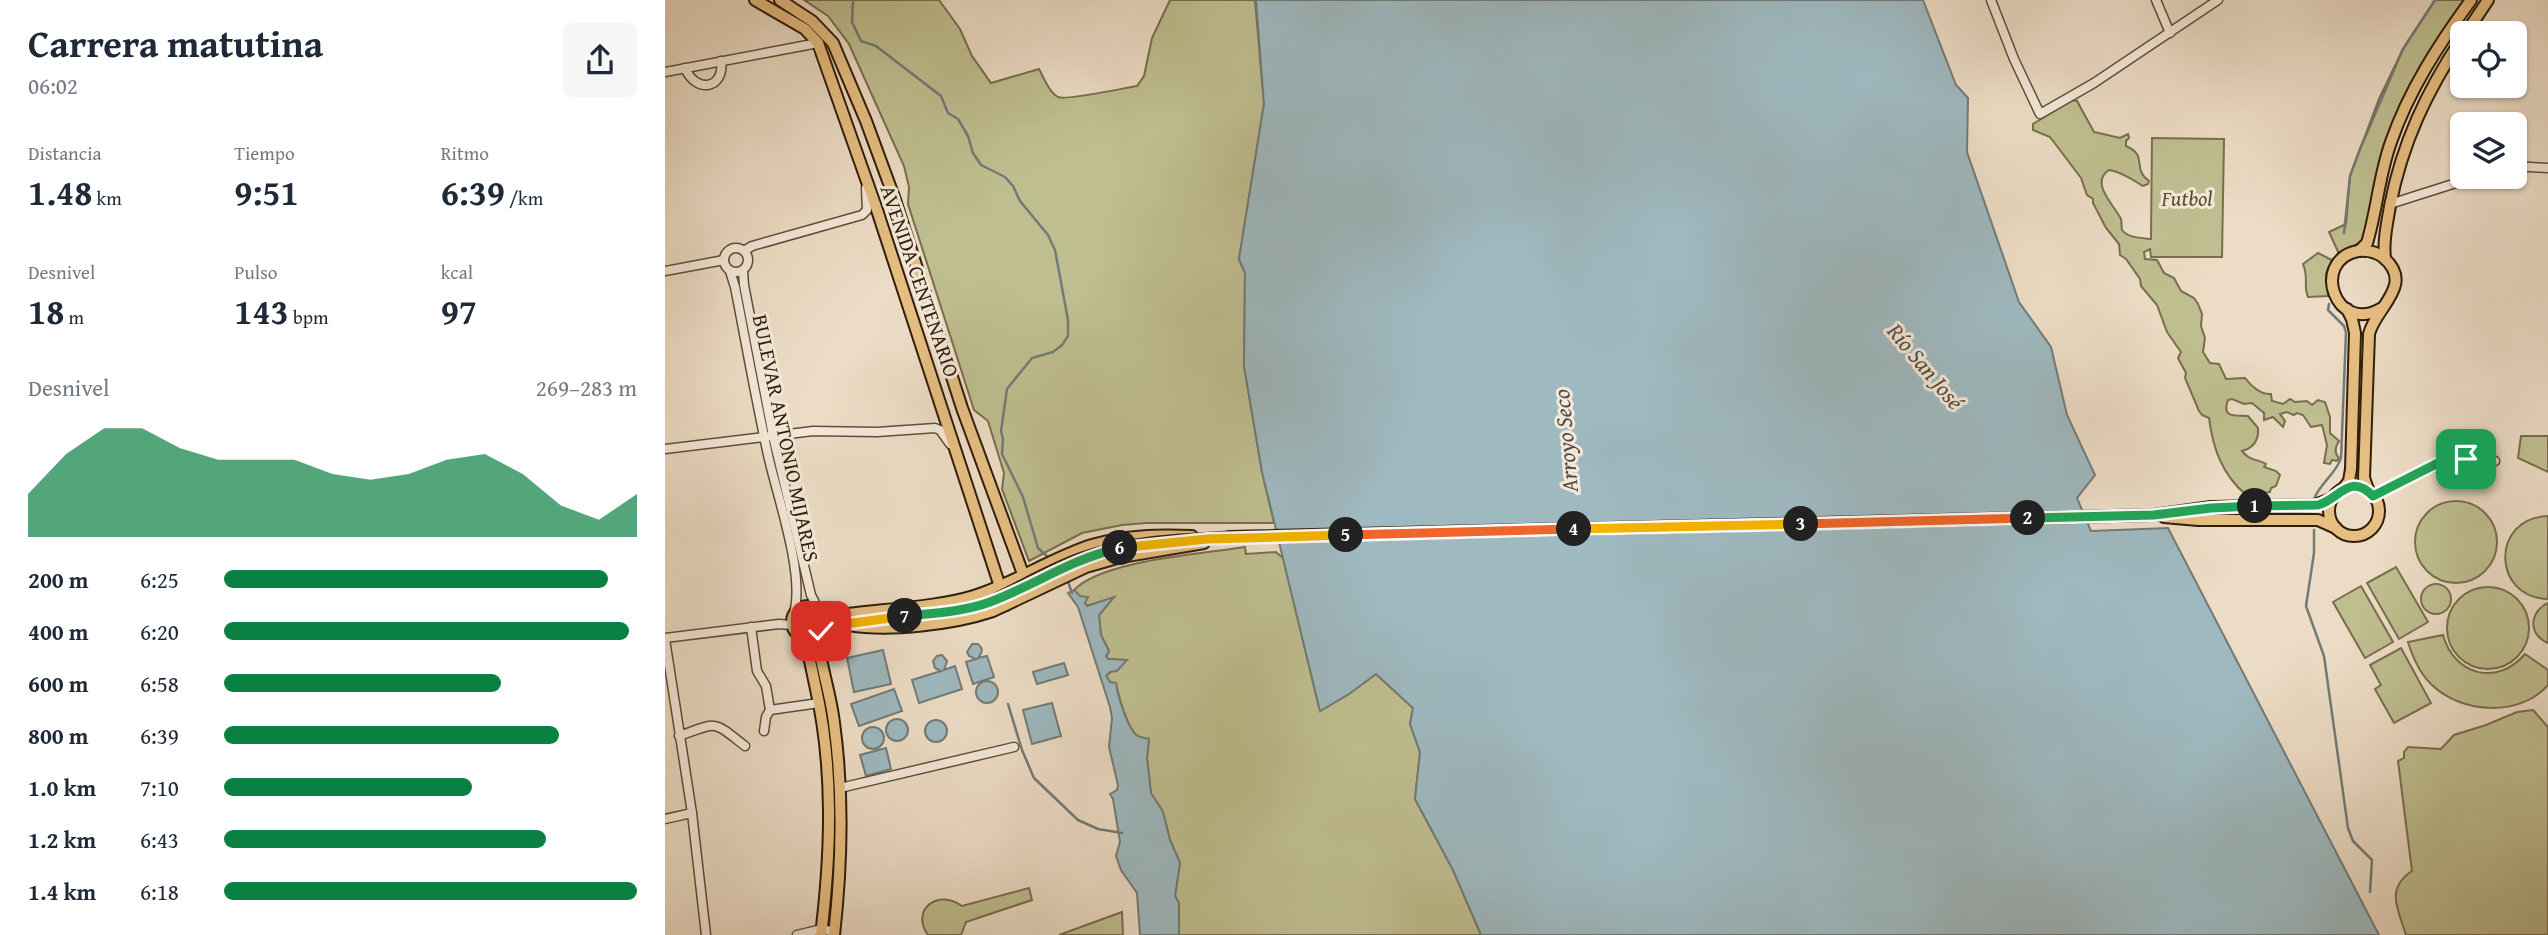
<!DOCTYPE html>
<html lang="es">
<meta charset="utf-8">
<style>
body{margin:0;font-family:"Gentium Book Plus",serif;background:#f6f6f7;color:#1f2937;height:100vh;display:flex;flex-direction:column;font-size:26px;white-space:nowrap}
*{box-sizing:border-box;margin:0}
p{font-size:23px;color:#747a83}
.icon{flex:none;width:38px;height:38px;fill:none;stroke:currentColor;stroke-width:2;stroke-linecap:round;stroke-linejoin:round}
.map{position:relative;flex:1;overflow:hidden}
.drawer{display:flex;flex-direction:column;background:#fff;width:665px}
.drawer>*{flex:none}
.fabs{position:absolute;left:1785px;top:21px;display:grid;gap:14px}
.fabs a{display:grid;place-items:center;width:77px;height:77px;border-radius:10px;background:#fff;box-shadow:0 2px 5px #0004;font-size:35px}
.pin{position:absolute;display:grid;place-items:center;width:60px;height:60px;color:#fff;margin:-30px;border-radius:14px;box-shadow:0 4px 10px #0006}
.km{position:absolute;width:35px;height:35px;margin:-18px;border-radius:50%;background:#222;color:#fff;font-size:19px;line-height:35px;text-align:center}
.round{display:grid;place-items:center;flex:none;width:74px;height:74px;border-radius:10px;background:#f6f6f7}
.overview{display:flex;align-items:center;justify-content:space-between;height:119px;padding:0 28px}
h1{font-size:38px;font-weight:600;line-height:52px}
.figures{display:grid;grid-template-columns:repeat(3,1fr);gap:10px;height:119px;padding:7px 28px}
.figures div{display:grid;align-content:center}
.figures b{font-size:35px;font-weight:600}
.figures small{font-size:19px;font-weight:400}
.figures p{font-size:19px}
.chart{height:196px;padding:14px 28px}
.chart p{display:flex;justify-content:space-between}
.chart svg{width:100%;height:126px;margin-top:7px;fill:#0b8043;opacity:.7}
ul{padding:0 28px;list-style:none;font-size:23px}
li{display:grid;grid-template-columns:112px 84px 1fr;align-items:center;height:52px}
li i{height:18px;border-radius:9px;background:#0b8043}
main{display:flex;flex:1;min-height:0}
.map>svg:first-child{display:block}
.green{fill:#bfbe90;stroke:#786e4d;stroke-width:2}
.water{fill:#9eb9c0;stroke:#727b77;stroke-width:2}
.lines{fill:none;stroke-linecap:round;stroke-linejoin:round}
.stream{stroke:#727b77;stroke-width:2.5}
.minor-casing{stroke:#5f4e39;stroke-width:11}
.major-casing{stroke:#301e0a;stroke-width:14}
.minor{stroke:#f3e8d9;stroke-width:8}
.major{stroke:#e6be82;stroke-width:10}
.major-bridge-casing{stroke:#301e0a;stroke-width:14;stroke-linecap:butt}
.major-bridge{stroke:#e6be82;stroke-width:10}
.split-1-casing{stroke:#fff;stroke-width:14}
.split-2-casing{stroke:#fff;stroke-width:14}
.split-3-casing{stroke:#fff;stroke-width:14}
.split-4-casing{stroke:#fff;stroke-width:14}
.split-5-casing{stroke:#fff;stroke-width:14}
.split-6-casing{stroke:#fff;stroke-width:14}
.split-7-casing{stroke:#fff;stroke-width:14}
.split-8-casing{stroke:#fff;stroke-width:14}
.split-1{stroke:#22a559;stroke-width:9}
.split-2{stroke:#22a559;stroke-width:9}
.split-3{stroke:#f0652b;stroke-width:9}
.split-4{stroke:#f5b400;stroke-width:9}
.split-5{stroke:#f0652b;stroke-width:9}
.split-6{stroke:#f5b400;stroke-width:9}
.split-7{stroke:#22a559;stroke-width:9}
.split-8{stroke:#f5b400;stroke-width:9}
.labels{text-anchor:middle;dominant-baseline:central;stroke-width:6;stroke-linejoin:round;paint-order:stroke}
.park-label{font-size:21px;font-style:italic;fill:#5b4e32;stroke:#f3e8d9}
.street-label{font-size:21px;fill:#301e0a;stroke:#f3e8d9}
.water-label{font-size:23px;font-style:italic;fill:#514c41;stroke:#f3e8d9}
</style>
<main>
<section class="drawer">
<div class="overview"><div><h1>Carrera matutina</h1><p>06:02</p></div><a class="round"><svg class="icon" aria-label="share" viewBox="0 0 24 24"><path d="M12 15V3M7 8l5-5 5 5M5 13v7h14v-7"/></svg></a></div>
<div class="figures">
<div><p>Distancia</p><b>1.48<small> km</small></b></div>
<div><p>Tiempo</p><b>9:51</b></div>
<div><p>Ritmo</p><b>6:39<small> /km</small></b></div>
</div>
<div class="figures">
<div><p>Desnivel</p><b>18<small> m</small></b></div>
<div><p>Pulso</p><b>143<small> bpm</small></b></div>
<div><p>kcal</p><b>97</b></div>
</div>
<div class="chart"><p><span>Desnivel</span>269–283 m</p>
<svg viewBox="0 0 160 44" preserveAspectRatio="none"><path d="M0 44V29L10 15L20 6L30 6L40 13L50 17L60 17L70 17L80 22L90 24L100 22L110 17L120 15L130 22L140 33L150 38L160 29V44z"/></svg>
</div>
<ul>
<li><b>200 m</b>6:25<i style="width:93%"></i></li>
<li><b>400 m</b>6:20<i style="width:98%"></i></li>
<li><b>600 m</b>6:58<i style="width:67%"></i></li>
<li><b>800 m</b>6:39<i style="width:81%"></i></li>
<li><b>1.0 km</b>7:10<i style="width:60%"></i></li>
<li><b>1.2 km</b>6:43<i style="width:78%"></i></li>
<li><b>1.4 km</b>6:18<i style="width:100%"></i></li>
</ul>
</section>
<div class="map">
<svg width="1883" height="935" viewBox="0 0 1883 935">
<rect width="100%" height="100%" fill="#ecdcc5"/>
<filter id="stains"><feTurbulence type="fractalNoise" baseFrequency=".00286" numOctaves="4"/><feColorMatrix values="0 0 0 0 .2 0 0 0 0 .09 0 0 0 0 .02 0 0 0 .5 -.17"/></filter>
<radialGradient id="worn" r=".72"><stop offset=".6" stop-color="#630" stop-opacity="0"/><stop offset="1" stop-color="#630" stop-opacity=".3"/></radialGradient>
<!-- green -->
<g class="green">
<path d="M139,0H274L295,29L307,56L326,83L374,69C379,78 384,92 393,97C401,101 459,88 472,86L479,76L487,38L505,0H590L599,104L574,259L580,273L579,366L597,472L609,523H482L457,525L417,533L364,561L337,489L339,473L323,421L309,410L243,204L244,187L239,166L184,44L163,16Z"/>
<path d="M1770,0H1800L1715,164L1699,240L1674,254L1664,232L1681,224L1685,176L1714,99L1738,49Z"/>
<path d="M1407,100L1412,101L1429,132L1455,138L1463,134L1464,138L1461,141V146C1484,156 1466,168 1484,181L1483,184L1478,186C1468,180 1455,171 1444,170C1424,183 1450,206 1456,219C1457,222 1456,226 1457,230C1463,238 1476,238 1486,239L1487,138L1559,139L1557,257H1486L1485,249L1479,252L1480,259L1492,260L1499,273L1509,278L1516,291L1529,298L1533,304L1537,314L1536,326L1540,338L1538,352L1545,363L1554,364L1561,379L1580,378C1586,386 1596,395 1606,394L1607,401L1618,404L1625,399L1630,402L1642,401L1647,405L1653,400L1660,402L1665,417V433L1674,441C1670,447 1669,453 1674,458L1672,461L1667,460L1665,464L1659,463L1662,445L1657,425L1646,427L1638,415L1632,413L1629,415L1622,412L1615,414L1620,421L1618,427L1608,417L1599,420V413L1587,403L1579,404L1567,399L1563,400C1556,419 1571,415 1583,416L1593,428C1594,441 1588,448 1577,451C1586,462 1591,458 1601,464L1599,467L1611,471L1615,475L1611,486L1606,488L1605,492L1581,495C1557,474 1548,449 1544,418L1537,415L1534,411L1520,378L1521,373L1513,358L1516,352L1502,332L1492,305L1476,286L1475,279L1461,259L1455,255L1454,244L1441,228L1428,203V199L1422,195L1416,178L1385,137L1368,130V124Z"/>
<path d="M1653,253L1667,260L1661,274L1663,296L1643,297C1638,285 1644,278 1638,264Z"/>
<path d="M1856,436H1883V472L1853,458Z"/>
<circle cx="1791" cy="542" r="41"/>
<path d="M1883,516V599C1827,598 1825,518 1883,516Z"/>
<path d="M580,547L581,554L611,552L618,558L655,711L684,694L711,674L748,708L745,724L755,752L750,799L788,870L816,935H514V903L510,896L515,863L505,840L498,812L486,793L482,758L484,739C480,738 476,738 473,736C463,731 453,694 451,683L445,682L441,676L461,660L443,659L441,657L444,651L436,635L434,615L448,598L422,606L409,590C438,560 538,554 580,547Z"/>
<path d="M1731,567L1763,622L1734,639L1702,583Z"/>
<circle cx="1771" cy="599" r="15"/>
<path d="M1696,586L1728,642L1700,658L1668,602Z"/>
<circle cx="1823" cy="628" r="41"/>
<path d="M1883,603V643C1863,635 1864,612 1883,603Z"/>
<path d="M1778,635C1789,675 1832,687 1860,654L1883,670V685C1855,717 1797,714 1767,685C1755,674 1748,658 1743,642Z"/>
<path d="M1736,648L1766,703L1729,723L1710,689L1716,685L1705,665Z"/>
<path d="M1868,710L1883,727V935H1741C1733,909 1720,889 1747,871L1733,761L1739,758V752L1743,747L1776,749L1789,735L1821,725L1852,712Z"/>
<path d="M364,888L367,900L301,922L296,935H263C245,910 273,888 297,906Z"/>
<path d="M457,912L458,935H394Z"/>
</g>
<!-- water -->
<g class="water">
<path d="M591,0H1258L1291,85L1303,98L1302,152L1354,302L1386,347L1402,415L1430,475L1412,498L1426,531L1503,528L1714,935H816L788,870L750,799L755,752L745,724L748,708L711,674L684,694L655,711L597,472L579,366L580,273L574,259L599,104Z"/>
<path d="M409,590L415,596L423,597L420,603L422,606L449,597L434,615L436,635L444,651L441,656L443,659L462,660L452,671L445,672L441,676L445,682L451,683C452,694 463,731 473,736C476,738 480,738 484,739L482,758L486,793L498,812L505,840L515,863L510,896L514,903V935H475L472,893L456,870L451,856L455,842L448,799L445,794L452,790L453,785L444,747L447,718L445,707L413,607L403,593Z"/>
<path d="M307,644H313C319,649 317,653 313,658L322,656L329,677L308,684L301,662L311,659L304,656L302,652Z"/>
<path d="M218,650L226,684L189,692L182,658Z"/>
<path d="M277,655L282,661L279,670L290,666L297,689L254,703L247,680L276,671L270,668L268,661L272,656Z"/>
<path d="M399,663L403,675L372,684L368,672Z"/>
<circle cx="322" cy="692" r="11"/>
<path d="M229,689L237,711L194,726L186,704Z"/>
<path d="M387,703L396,736L367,744L358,710Z"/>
<circle cx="232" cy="730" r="11"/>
<circle cx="271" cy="731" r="11"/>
<circle cx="208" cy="738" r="11"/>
<path d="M221,748L226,769L201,776L195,755Z"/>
</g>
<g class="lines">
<!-- stream -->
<g class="stream">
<path d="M188,0L187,22L196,41L211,46L276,96L283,113L293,119L303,136L308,153L316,165L340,177L348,186L355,201L383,235L390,250L403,320V336L397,345L388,352L367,358L342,389L336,431L338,439L337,454L358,497L373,548L384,558"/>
<path d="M1679,233L1685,176L1695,149L1738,49L1770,0"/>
<path d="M1649,499C1655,483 1671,474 1676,458L1681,333L1679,326L1663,310L1664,304"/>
<path d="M1649,530V553L1641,606L1659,656L1683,828L1688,841L1707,860L1705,892"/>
<path d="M402,579L407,593"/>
<path d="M343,704L357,750L369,778L413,820L433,829L457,833"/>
</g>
<!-- minor casing -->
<g class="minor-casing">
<g id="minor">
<path d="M1326,0L1349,59L1375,114L1429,83L1553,0"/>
<path d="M1491,0L1505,33"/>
<path d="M20,68C31,94 60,89 56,61"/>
<path d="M0,72L153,43"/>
<path d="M1850,166L1883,168"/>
<path d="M1725,204L1810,177"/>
<circle cx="71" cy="260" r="12"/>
<path d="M79,251L87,246L197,215L202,210L201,188"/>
<path d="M0,271L59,260"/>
<path d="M65,271L70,287C81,343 91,400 103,455C112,496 140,574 129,613"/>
<path d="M78,271L79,285L108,436L146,595L153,609"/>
<path d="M0,449L148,431L212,432L270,428L275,430L285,444"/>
<path d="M1708,496C1754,473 1776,456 1830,461"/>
<path d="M86,627L92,671L101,686L105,710L101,717L99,731"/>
<path d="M0,638L114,624L126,625"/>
<path d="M0,639L27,813L41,935"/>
<path d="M105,710L154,703"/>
<path d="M14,736C54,722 47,720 80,746"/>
<path d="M175,788L349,747"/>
<path d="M0,819L27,813"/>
<path d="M132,935L157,929L169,932"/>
</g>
</g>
<!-- major casing -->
<g class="major-casing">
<g id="major">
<path d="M90,0L140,29L153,43L212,210L341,605"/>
<path d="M115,0L147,21L168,43L201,121L229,197L297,408L365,593"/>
<path d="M1801,33L1823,0"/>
<path d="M1694,251L1702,243C1712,210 1714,175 1726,142C1744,90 1774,44 1806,0"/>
<path d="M1720,259C1718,241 1722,224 1725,206C1737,143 1762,91 1797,38"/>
<circle cx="1689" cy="511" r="25"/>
<path d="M1678,489L1684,481L1686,469L1690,333L1687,319L1682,309"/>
<path d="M1704,492L1699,478L1704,334C1710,308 1750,285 1719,258C1712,252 1703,250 1693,251C1645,260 1670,336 1717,308"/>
<path d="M1499,517L1533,520H1653L1671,528"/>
<path d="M564,537L1489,515L1546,507L1650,505L1668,498"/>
<circle cx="143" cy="622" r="16"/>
<path d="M156,612L190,615"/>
<path d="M183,614C221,609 274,607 309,596C350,583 386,558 427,545C460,535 493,535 527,536"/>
<path d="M184,625C224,632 289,624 328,611L421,567L456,557L539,543"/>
<path d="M156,631L164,627L297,609L332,599"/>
<path d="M156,632L153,643C157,670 166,696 169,723C179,795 177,864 169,935"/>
<path d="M137,637C145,653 147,672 151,689C169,770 166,853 156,935"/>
</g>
</g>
<!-- minor -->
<use href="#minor" class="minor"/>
<!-- major -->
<use href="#major" class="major"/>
<!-- major-bridge casing -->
<g class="major-bridge-casing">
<path id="major-bridge" d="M332,599C361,585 389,568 419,558C469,541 522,540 573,537"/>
</g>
<!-- major-bridge -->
<use href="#major-bridge" class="major-bridge"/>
</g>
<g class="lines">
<!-- split-1 casing -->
<g class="split-1-casing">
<path id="split-1" d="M1590,506L1653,505C1675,499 1684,472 1708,496L1771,464L1801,459"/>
</g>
<!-- split-2 casing -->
<g class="split-2-casing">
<path id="split-2" d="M1363,518L1489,515L1546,508L1590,506"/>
</g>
<!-- split-3 casing -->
<g class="split-3-casing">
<path id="split-3" d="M1136,524L1363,518"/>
</g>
<!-- split-4 casing -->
<g class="split-4-casing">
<path id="split-4" d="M909,529L1136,524"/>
</g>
<!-- split-5 casing -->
<g class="split-5-casing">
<path id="split-5" d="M681,535L909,529"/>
</g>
<!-- split-6 casing -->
<g class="split-6-casing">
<path id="split-6" d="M455,548L542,539L681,535"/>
</g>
<!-- split-7 casing -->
<g class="split-7-casing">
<path id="split-7" d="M240,616C268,613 298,612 325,602C370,585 406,559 455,548"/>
</g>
<!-- split-8 casing -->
<g class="split-8-casing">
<path id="split-8" d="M156,631L166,626L240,616"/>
</g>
<!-- split-1 -->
<use href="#split-1" class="split-1"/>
<!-- split-2 -->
<use href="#split-2" class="split-2"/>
<!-- split-3 -->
<use href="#split-3" class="split-3"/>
<!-- split-4 -->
<use href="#split-4" class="split-4"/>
<!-- split-5 -->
<use href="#split-5" class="split-5"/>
<!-- split-6 -->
<use href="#split-6" class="split-6"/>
<!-- split-7 -->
<use href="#split-7" class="split-7"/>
<!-- split-8 -->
<use href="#split-8" class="split-8"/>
</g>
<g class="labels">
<!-- park labels -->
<g class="park-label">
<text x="1522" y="198">Futbol</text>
</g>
<!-- street labels -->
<g class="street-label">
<text transform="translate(255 281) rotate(71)">AVENIDA CENTENARIO</text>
<text transform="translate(121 438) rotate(78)">BULEVAR ANTONIO MIJARES</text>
</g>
<!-- water labels -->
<g class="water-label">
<text transform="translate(1261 366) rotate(50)">Río San José</text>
<text transform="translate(900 441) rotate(-95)">Arroyo Seco</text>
</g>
</g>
<rect width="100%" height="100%" filter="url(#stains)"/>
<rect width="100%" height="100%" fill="url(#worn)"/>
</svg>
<div class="fabs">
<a><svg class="icon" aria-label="locate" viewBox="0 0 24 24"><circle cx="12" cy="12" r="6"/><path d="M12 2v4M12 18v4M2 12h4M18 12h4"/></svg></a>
<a><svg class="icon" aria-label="layers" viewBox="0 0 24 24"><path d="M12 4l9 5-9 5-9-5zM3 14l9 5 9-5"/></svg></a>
</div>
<div class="pin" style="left:1801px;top:459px;background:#1e9e55"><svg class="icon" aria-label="arrive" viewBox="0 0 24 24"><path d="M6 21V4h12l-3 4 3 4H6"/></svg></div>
<div class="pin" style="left:156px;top:631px;background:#d93025"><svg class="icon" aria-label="check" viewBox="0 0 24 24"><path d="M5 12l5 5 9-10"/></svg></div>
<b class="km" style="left:1590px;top:506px">1</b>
<b class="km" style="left:1363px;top:518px">2</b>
<b class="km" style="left:1136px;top:524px">3</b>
<b class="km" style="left:909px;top:529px">4</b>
<b class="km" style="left:681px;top:535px">5</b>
<b class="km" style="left:455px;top:548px">6</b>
<b class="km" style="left:240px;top:616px">7</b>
</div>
</main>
